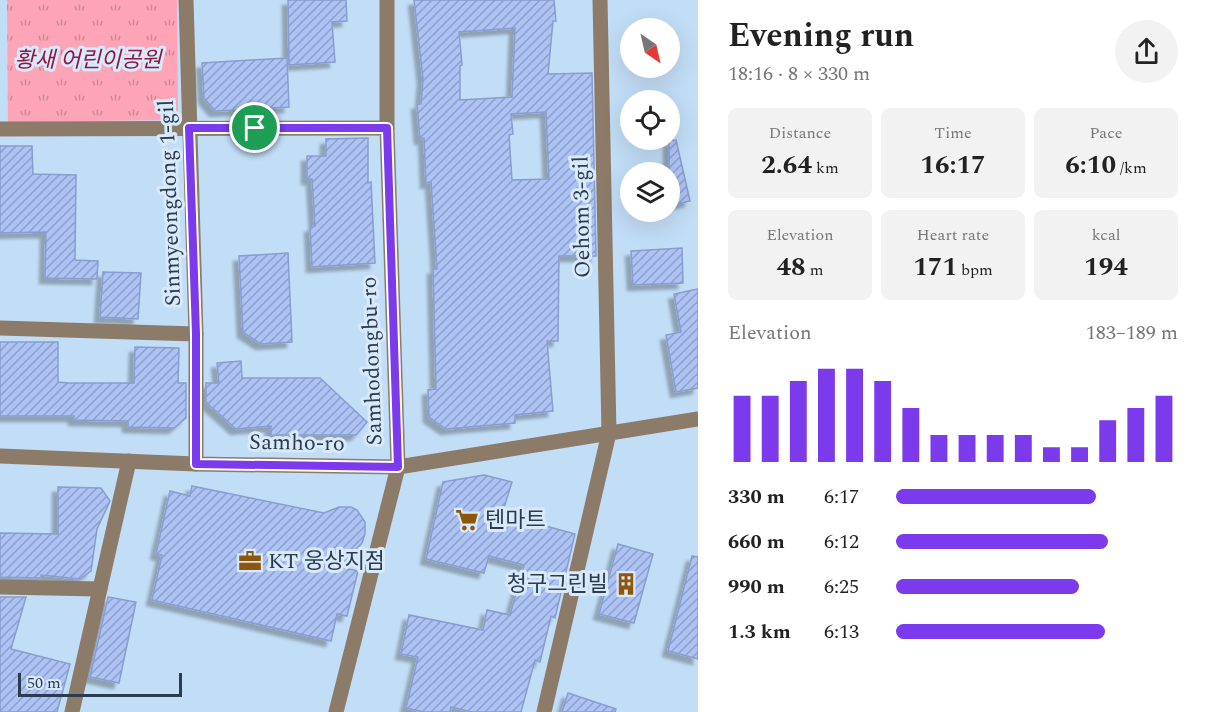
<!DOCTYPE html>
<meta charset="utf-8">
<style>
body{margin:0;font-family:Spectral,"Noto Sans KR",serif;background:#f2f2f2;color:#222;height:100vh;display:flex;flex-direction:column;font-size:22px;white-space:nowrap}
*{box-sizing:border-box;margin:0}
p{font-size:20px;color:#767676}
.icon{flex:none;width:33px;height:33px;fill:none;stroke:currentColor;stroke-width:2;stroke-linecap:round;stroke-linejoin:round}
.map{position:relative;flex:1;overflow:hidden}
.drawer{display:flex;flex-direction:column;background:#fff;width:510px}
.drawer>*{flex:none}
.needle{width:39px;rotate:146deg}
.tools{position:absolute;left:620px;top:18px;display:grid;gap:12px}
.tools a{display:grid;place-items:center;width:60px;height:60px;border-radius:50%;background:#fff;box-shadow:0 6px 24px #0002;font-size:30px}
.scale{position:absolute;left:18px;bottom:15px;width:164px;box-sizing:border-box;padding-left:6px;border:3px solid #2a3c4d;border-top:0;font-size:16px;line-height:21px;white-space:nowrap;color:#2a3c4d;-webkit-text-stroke:4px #d7e9fa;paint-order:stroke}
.pin{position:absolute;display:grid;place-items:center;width:51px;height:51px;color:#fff;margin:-26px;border:3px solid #fff;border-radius:50%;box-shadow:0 2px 6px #0007}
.round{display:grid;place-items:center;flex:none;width:63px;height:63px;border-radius:32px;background:#f2f2f2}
.headline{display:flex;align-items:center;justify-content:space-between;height:102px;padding:0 30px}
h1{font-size:33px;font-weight:700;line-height:45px}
.metrics{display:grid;grid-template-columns:repeat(3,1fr);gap:9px;height:102px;padding:6px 30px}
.metrics div{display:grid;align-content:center;border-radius:9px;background:#f2f2f2;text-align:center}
.metrics b{font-size:26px;font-weight:700}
.metrics small{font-size:16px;font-weight:400}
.metrics p{font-size:16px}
.chart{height:168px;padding:12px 30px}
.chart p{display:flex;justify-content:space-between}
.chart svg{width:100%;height:108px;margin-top:6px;stroke:#7c3aed;stroke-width:6}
ul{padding:0 30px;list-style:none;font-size:20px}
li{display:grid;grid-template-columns:96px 72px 1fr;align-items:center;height:45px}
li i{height:15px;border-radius:8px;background:#7c3aed}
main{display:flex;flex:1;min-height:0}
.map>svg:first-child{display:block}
.grass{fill:url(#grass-tufts)}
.building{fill:url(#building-hatch);stroke:#899dce;stroke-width:1.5;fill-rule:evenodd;filter:url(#shadow)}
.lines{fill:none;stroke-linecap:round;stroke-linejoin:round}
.minor{stroke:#8c7b69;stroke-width:15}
.route-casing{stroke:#fff;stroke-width:12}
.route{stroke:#7c3aed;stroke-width:8}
.labels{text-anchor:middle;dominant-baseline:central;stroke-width:6;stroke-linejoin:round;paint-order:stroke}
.park-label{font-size:22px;font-style:italic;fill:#8f1842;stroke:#d7e9fa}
.street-label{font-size:22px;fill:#2a3c4d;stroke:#d7e9fa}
.poi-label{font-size:22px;fill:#2a3c4d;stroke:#d7e9fa;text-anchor:start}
</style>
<main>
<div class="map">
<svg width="698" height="712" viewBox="0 0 698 712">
<defs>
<pattern id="grass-tufts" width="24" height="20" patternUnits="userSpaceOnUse" patternTransform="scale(1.5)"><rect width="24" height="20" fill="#fda5b7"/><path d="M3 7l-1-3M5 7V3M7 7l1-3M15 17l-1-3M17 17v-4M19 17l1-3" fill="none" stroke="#cd8897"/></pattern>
<pattern id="building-hatch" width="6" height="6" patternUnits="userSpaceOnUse" patternTransform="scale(1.5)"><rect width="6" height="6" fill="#aec3f5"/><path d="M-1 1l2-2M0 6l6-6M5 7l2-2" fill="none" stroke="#8ea0c9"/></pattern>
<filter id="shadow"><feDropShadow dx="-5.5" dy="5.5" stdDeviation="1.5" flood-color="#0004"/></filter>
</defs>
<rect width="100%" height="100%" fill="#c2ddf6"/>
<!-- grass -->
<path class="grass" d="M7,0H177L178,120L8,122Z"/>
<!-- building -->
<g class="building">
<path d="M288,0H346L347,21L332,22L335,62L289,65Z"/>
<path d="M414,0H554L556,21H553L548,74L592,73L596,256H559L558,341H547L553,411L515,415V423L446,429L429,417L428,390L436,389L433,269H437L431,182L426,183L424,138L420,139L417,104H421L423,79ZM515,28L512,97L460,100V66L462,65L459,32ZM546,112L549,179L512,180L509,135L513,134L511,114Z"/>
<path d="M287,58L289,107L215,111L204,98L202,63Z"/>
<path d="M368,138V183L371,182L375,263L312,267L310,227L315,226L312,179H307V156H326V139Z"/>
<path d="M676,140L690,201L669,206V141Z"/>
<path d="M0,146H32L33,174L76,175L75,260L98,261L97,279L45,278L46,232L0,233Z"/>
<path d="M682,248L683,283L633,285L631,251Z"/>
<path d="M288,253L292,342L261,344L243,332L239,256Z"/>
<path d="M103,272L141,273L138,319L100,317Z"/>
<path d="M698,289V388L676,392L666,335L681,332L674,294Z"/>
<path d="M0,342H58V382L68,383H134L135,347L179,348L178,383H186V418L174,428L128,427V421L74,420V416H0Z"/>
<path d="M241,361L242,378H320L367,422L356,435H271V426L236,429L206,402V383H219L217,363Z"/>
<path d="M484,475L512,482L502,514L575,534L555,618L551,616L540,662L535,660L521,712H472L451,707L450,712H424L406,708L418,657L401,654L409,615L483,630L487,610L510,615L524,565L489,556L484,573L426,559L443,482Z"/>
<path d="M192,486L324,513L339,507H351L357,510L365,522V534L362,543L340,567L358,571L347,616L337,614L331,641L152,600L162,555L156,554L170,491L190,496Z"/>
<path d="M58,487L101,488L110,501L97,529L91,571L80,579L41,575V578L0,577V533L58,534Z"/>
<path d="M618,544L653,554L634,623L599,614Z"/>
<path d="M692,556L698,557V659L668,651Z"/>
<path d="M0,597H26L11,649L70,664L57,712H0Z"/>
<path d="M108,597L136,602L119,683L90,677Z"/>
<path d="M568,693L616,709L615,712H562Z"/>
</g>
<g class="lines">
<!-- minor -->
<g class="minor">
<path d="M186,0L196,334V464"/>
<path d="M0,129L387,128"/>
<path d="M0,328L196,334"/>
<path d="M0,456L196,464L398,467L698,419"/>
<path d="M0,587L100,589"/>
<path d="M72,712L129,461"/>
<path d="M336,712L398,467L387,128V0"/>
<path d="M544,712L609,433L600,0"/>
</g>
</g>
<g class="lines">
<!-- route casing -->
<g class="route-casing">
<path id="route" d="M189,128H387L398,467L196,464V334Z"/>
</g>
<!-- route -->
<use href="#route" class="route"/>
</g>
<!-- icons -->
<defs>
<g id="supermarket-bare" transform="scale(1.8)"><path d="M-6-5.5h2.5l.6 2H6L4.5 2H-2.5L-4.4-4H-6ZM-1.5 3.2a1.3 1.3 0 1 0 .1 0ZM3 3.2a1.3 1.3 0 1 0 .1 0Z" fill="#8d560a" stroke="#d7e9fa" stroke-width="2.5" paint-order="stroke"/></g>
<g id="office-bare" transform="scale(1.8)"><path d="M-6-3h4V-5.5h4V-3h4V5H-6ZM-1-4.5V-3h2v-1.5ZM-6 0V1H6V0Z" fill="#8d560a" stroke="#d7e9fa" stroke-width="2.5" paint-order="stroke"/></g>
<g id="building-bare" transform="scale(1.8)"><path d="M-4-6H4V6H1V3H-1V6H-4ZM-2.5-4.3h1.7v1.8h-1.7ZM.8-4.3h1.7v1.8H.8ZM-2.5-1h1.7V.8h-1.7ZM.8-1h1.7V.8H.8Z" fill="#8d560a" stroke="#d7e9fa" stroke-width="2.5" paint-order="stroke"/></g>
</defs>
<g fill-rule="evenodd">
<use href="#supermarket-bare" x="467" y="520"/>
<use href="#office-bare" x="250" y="561"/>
<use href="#building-bare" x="626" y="584"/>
</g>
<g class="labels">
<!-- park labels -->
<g class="park-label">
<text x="88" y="60">황새 어린이공원</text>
</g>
<!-- street labels -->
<g class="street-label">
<text transform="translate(170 203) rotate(-92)">Sinmyeongdong 1-gil</text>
<text transform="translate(582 217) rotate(-91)">Oehom 3-gil</text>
<text transform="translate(372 361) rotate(-92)">Samhodongbu-ro</text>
<text transform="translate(297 443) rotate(1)">Samho-ro</text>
</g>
<!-- poi labels -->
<g class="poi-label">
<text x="485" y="520">텐마트</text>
<text x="268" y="561">KT 웅상지점</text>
<text x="608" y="584" text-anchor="end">청구그린빌</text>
</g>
</g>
</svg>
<div class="tools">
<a><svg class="needle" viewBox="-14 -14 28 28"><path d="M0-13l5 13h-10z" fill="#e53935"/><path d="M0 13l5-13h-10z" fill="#767676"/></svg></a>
<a><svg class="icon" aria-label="locate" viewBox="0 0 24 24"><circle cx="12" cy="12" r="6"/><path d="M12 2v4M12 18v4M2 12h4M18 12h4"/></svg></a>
<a><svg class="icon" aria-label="layers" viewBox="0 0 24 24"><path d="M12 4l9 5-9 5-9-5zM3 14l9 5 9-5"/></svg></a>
</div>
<div class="scale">50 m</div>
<div class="pin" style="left:255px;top:128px;background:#1e9e55"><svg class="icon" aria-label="arrive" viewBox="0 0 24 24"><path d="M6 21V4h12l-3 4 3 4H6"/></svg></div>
</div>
<section class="drawer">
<div class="headline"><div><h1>Evening run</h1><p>18:16 · 8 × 330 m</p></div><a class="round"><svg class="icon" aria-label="share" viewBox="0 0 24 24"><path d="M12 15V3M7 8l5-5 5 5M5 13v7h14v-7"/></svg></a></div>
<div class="metrics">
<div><p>Distance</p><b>2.64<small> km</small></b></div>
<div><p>Time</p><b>16:17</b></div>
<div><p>Pace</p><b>6:10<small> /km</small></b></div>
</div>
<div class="metrics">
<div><p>Elevation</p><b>48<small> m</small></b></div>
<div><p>Heart rate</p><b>171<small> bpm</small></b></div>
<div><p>kcal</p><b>194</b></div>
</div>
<div class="chart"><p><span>Elevation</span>183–189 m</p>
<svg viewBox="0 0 160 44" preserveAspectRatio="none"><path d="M5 44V17M15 44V17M25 44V11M35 44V6M45 44V6M55 44V11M65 44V22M75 44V33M85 44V33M95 44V33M105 44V33M115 44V38M125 44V38M135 44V27M145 44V22M155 44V17"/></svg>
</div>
<ul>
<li><b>330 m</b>6:17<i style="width:71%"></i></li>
<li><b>660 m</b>6:12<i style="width:75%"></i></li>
<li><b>990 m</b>6:25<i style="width:65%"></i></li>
<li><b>1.3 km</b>6:13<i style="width:74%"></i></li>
</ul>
</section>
</main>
